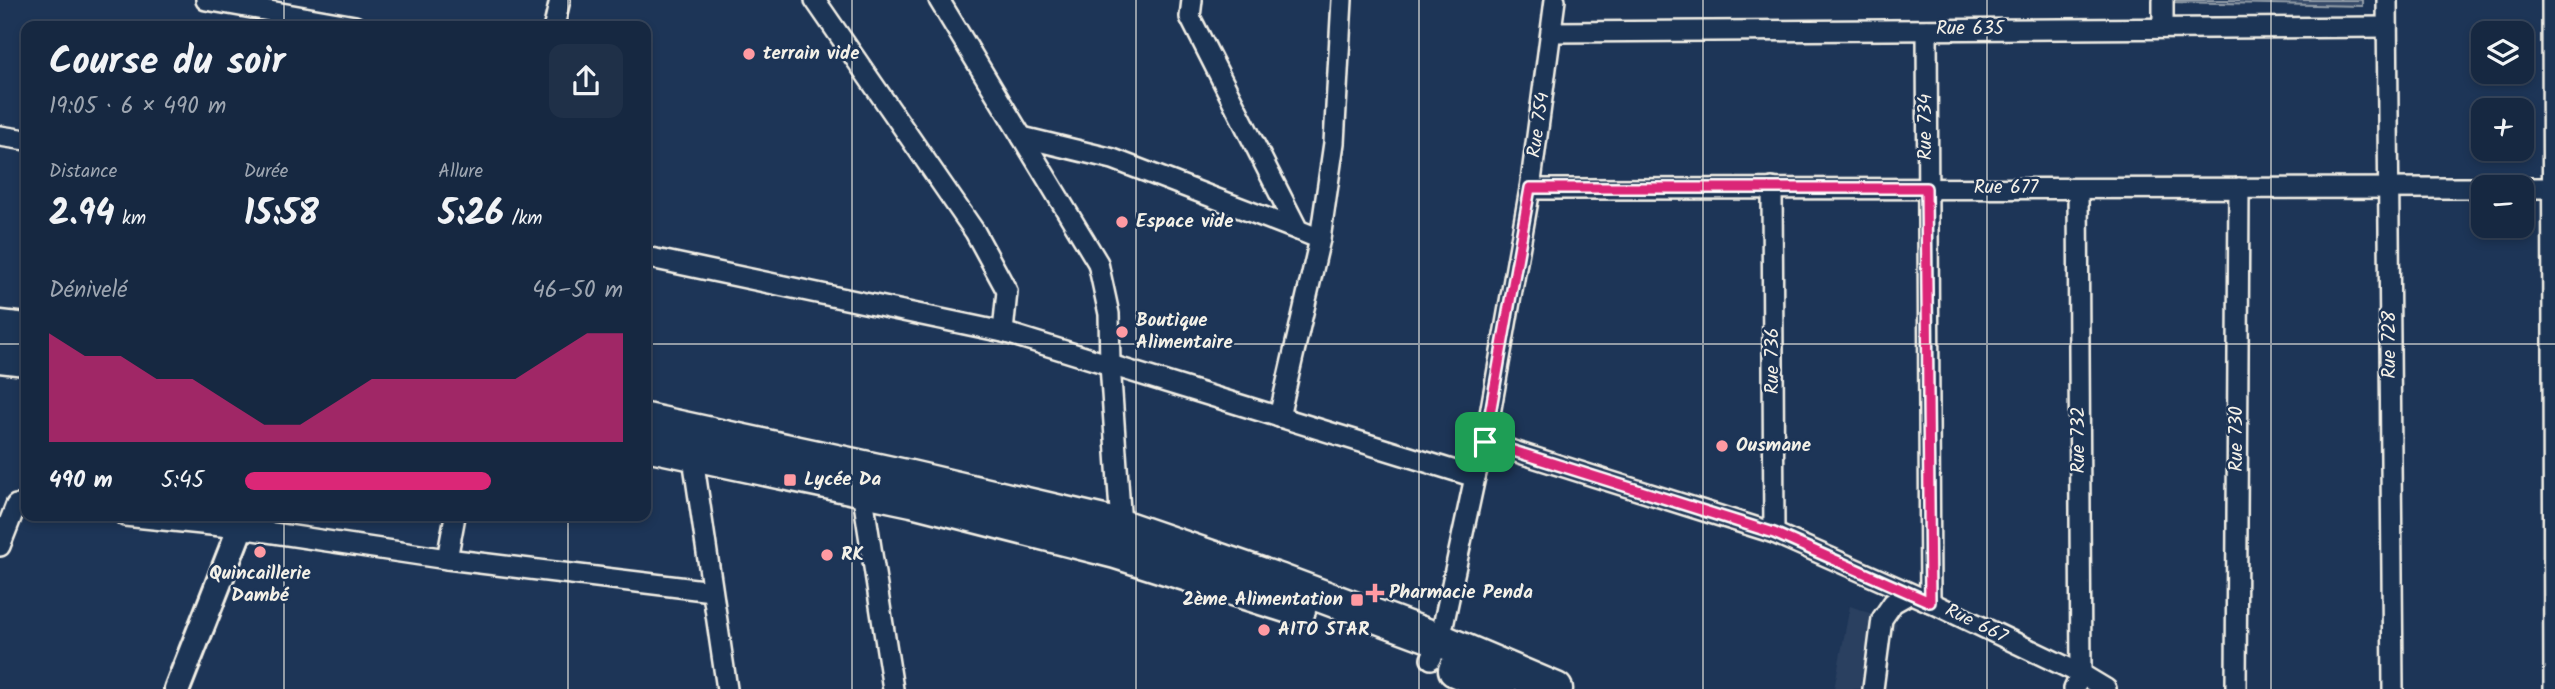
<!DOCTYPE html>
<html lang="fr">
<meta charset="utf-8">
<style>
body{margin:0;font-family:Kalam,sans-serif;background:#1f3048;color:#f1f3f6;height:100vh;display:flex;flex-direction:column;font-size:26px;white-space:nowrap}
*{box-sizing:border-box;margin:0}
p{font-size:23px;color:#9ea6b1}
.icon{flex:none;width:38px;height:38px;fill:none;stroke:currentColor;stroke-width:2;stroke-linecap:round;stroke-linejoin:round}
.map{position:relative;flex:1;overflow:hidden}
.drawer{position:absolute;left:21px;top:21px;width:630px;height:500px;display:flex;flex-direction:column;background:#162841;border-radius:14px;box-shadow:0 4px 10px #0003,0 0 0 2px #35445a}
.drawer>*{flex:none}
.tools{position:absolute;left:2471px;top:21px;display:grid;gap:14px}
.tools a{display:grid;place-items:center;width:63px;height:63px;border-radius:14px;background:#162841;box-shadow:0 4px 10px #0003,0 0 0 2px #35445a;font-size:35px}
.pin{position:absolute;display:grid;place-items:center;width:60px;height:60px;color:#fff;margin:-30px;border-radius:14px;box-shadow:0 4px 10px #0006}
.round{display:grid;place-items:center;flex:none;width:74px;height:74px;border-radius:14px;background:#1f3048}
.head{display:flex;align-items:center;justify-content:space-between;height:119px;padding:0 28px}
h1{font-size:38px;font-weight:800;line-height:52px}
.stats{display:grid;grid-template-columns:repeat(3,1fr);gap:10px;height:119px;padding:7px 28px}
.stats div{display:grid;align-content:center}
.stats b{font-size:35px;font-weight:800}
.stats small{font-size:19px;font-weight:400}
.stats p{font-size:19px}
.chart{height:196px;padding:14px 28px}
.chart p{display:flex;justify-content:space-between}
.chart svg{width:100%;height:126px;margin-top:7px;fill:#db2777;opacity:.7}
ul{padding:0 28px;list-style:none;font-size:23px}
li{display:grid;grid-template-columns:112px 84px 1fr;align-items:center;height:52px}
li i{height:18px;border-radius:9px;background:#db2777}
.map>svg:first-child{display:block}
.built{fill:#2a4060}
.green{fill:#354a67;stroke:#949ea8;stroke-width:2}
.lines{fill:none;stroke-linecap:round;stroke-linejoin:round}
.minor-casing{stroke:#f4f1e8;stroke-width:24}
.tertiary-casing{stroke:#f4f1e8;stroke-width:30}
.primary-casing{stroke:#f4f1e8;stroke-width:37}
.minor{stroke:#1d3557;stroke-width:19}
.tertiary{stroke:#1d3557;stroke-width:24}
.primary{stroke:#1d3557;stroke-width:32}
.route-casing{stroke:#fff;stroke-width:14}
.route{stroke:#db2777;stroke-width:9}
.grid{fill:none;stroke:#f4f1e8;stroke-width:2;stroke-opacity:0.55}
.poi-dot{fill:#ff9aa2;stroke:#1d3557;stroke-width:2.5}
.labels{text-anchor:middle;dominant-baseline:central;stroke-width:5;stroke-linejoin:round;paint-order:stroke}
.street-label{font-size:19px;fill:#f4f1e8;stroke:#1d3557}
.poi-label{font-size:19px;font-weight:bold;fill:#f4f1e8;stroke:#1d3557;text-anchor:start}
</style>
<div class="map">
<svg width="2555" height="689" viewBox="0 0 2555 689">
<rect width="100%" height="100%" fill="#1d3557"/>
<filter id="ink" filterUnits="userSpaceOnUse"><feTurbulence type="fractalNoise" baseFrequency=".0143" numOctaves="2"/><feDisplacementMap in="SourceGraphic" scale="14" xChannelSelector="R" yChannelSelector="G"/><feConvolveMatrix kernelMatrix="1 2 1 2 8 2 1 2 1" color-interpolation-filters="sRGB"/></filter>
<g filter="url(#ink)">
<!-- built -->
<path class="built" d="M1850,606L1897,623L1876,685L1884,689H1834Z"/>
<!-- green -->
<path class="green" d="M2171,0H2362V6L2171,2Z"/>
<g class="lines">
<!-- minor casing -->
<g class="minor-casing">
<g id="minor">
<path d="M206,0L355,26"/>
<path d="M815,0L975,232L1007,291L1003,332"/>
<path d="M939,0L1098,263L1109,314L1110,364L1121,526L1120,534"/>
<path d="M1192,0L1190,17L1298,230L1320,239L1279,417"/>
<path d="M2163,0V28"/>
<path d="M2387,0L2393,689"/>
<path d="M2552,0L2554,689"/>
<path d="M554,26L560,0"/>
<path d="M1927,30L1930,602"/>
<path d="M1552,32L2387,27"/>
<path d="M0,136L26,140"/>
<path d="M1022,137L1113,159L1298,230"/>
<path d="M1772,188L1774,533"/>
<path d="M2522,188H2555"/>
<path d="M1530,189L2483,188"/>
<path d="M1320,239L1334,143L1342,0"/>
<path d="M646,257L1003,332L1475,477"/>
<path d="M1485,442L1774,533L1930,602L2081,674L2106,689"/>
<path d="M691,444L727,689"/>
<path d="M862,490L893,689"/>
<path d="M125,516L240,528L447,559L712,591"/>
<path d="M0,546L16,505"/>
<path d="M447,559L455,516"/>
<path d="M1431,659L1440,640L1475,477L1485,442L1530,189L1555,0"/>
<path d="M1873,689L1882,619L1893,603L1909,594"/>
<path d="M2074,689L2081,674L2078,189"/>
<path d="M2236,689L2239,188"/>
</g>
</g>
<!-- tertiary casing -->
<g class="tertiary-casing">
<path id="tertiary" d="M177,689L245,516"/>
</g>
<!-- primary casing -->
<g class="primary-casing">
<g id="primary">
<path d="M0,327L26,330"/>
<path d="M0,356L26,359"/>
<path d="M646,420L910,477L1121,526L1281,581L1440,640L1556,689"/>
<path d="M646,444L912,500L1116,552L1299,610"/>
<path d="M1455,670L1499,689"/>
</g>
</g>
<!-- minor -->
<use href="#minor" class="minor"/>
<!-- tertiary -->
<use href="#tertiary" class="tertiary"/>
<!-- primary -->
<use href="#primary" class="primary"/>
</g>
</g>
<g class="lines" filter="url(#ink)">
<!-- route casing -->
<g class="route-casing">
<path id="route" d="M1530,188H1926L1930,602L1774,533L1485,442Z"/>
</g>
<!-- route -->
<use href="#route" class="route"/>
</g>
<!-- grid -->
<path class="grid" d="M284,0V26M568,0V26M852,0V689M1136,0V689M1419,0V689M1703,0V689M1987,0V689M2271,0V689M0,344H26M646,344H2555M284,516V689M568,516V689"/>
<!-- markers -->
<g class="poi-dot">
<circle cx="749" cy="54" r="7"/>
<circle cx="1122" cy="222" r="7"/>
<circle cx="1122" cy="332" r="7"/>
<circle cx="1722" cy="446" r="7"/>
<rect x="783" y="473" width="14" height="14" rx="3.5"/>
<circle cx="260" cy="552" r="7"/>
<circle cx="827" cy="555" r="7"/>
<path d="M1371.5 582.5h7v7h7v7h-7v7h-7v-7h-7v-7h7z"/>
<rect x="1350" y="593" width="14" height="14" rx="3.5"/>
<circle cx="1264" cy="630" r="7"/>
</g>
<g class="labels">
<!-- street labels -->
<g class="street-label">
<text x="1970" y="29">Rue 635</text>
<text transform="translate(1539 125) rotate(-82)">Rue 754</text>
<text transform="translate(1926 127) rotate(-90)">Rue 734</text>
<text x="2006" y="188">Rue 677</text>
<text transform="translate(2390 345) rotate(-90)">Rue 728</text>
<text transform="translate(1773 361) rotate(-90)">Rue 736</text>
<text transform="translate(2237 439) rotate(-90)">Rue 730</text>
<text transform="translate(2079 440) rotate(-90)">Rue 732</text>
<text transform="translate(1976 624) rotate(26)">Rue 667</text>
</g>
<!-- poi labels -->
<g class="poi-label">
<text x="763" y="54">terrain vide</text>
<text x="1136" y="222">Espace vide</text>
<text x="1136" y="321">Boutique<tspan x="1136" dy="22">Alimentaire</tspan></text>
<text x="1736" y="446">Ousmane</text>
<text x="804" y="480">Lycée Da</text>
<text x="841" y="555">RK</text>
<text x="260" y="574" text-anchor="middle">Quincaillerie<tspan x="260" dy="22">Dambé</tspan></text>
<text x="1389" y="593">Pharmacie Penda</text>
<text x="1343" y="600" text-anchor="end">2ème Alimentation</text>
<text x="1278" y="630">AITO STAR</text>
</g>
</g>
</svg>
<div class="tools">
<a><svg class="icon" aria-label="layers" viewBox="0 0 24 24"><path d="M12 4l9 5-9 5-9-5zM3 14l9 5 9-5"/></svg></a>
<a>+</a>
<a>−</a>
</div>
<div class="pin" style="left:1485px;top:442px;background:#1e9e55"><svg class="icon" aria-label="arrive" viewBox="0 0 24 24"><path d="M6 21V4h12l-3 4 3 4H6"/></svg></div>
<section class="drawer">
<div class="head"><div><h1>Course du soir</h1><p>19:05 · 6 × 490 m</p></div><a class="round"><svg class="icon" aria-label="share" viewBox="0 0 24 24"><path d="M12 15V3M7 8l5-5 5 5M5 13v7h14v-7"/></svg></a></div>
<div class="stats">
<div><p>Distance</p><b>2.94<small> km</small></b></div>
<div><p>Durée</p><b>15:58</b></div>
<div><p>Allure</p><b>5:26<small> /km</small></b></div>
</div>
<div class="chart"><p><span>Dénivelé</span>46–50 m</p>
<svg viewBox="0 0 160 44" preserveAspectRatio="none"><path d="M0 44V6L10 14L20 14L30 22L40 22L50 30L60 38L70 38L80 30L90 22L100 22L110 22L120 22L130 22L140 14L150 6L160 6V44z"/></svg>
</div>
<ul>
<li><b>490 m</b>5:45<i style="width:65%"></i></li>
</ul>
</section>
</div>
